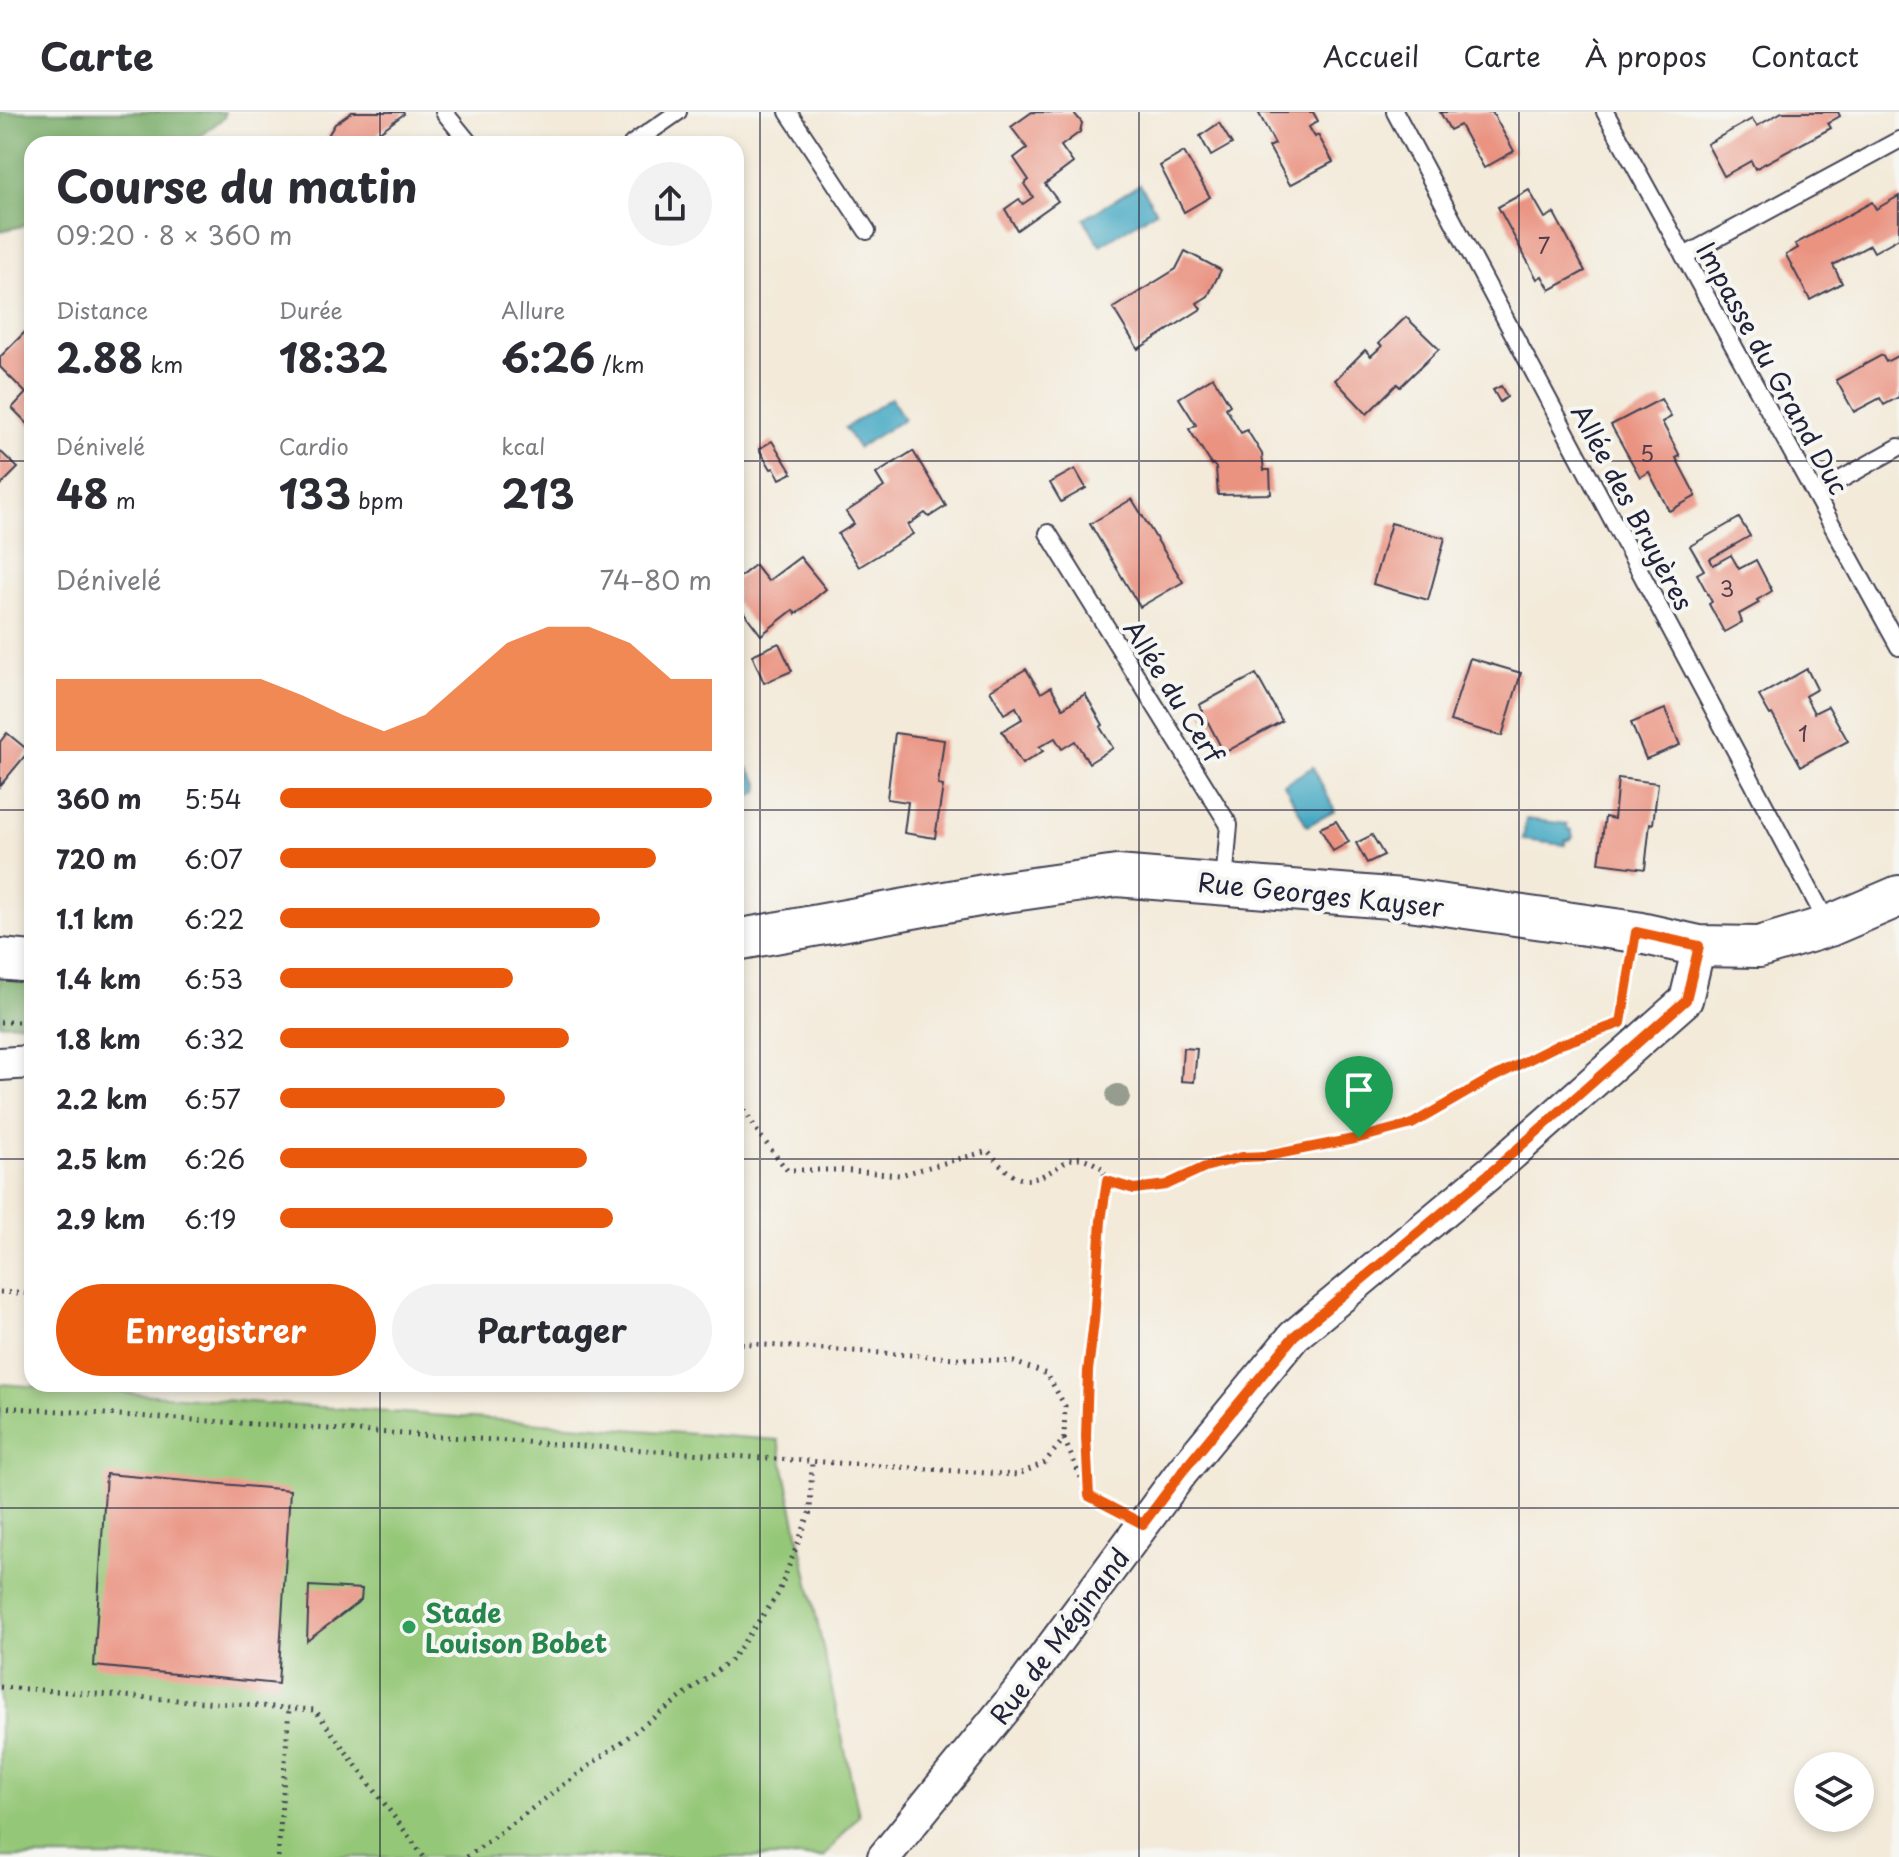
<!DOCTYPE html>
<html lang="fr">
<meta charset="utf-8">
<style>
body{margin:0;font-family:"Playpen Sans",sans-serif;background:#f2f2f3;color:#2b2b33;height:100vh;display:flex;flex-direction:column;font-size:30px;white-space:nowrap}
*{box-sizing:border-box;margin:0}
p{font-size:26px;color:#7c7c81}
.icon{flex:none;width:44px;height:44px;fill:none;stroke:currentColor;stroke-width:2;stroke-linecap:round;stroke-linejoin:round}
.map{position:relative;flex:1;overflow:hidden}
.panel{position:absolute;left:24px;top:24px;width:720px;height:1256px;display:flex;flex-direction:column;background:#fff;border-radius:24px;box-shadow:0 4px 12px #0003}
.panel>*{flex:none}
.controls{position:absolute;left:1794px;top:1640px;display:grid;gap:16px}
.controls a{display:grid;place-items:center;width:80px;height:80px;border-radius:50%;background:#fff;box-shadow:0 4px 12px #0003;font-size:40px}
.pin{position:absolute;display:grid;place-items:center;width:68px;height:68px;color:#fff;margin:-82px -34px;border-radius:50% 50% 50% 0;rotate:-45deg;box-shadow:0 0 8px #0007}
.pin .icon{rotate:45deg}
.round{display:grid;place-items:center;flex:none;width:84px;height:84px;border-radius:42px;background:#f2f2f3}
.head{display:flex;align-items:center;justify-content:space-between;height:136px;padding:0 32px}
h1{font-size:44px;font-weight:700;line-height:60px}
.stats{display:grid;grid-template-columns:repeat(3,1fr);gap:12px;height:136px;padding:8px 32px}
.stats div{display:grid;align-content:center}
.stats b{font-size:40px;font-weight:700}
.stats small{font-size:22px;font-weight:400}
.stats p{font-size:22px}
.chart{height:224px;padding:16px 32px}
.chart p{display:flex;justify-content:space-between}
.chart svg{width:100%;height:144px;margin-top:8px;fill:#ea580c;opacity:.7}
.primary-button{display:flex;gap:16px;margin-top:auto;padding:16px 32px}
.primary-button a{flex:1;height:92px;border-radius:48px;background:#ea580c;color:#fff;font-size:32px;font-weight:700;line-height:92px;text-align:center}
.primary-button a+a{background:#f2f2f3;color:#2b2b33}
ul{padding:0 32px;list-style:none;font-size:26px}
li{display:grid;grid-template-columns:128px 96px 1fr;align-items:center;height:60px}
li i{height:20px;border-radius:10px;background:#ea580c}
header{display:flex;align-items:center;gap:48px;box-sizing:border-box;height:112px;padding:0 40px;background:#fff;border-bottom:2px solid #e1e1e2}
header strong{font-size:38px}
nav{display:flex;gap:44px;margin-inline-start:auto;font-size:28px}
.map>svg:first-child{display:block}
.green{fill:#95c778;stroke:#5c745a;stroke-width:2}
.forest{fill:#78ac68;stroke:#4d6752;stroke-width:2}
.water{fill:#42a7c2;stroke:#32647e;stroke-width:2}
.building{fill:#ea9381}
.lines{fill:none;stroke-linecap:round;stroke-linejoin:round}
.service-casing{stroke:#414053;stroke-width:20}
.minor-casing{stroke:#414053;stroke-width:36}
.tertiary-casing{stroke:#414053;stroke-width:44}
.path{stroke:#414053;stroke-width:5;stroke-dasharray:2 6;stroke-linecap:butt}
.service{stroke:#fff;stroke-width:16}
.minor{stroke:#fff;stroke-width:32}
.tertiary{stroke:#fff;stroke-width:40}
.tree{fill:#969c8e}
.route-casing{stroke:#fff;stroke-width:16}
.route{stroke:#ea580c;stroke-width:10}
.grid{fill:none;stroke:#22223b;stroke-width:2;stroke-opacity:0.55}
.leisure-dot{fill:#2e9e5b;stroke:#f6f6f2;stroke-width:3}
.labels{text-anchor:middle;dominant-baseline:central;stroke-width:8;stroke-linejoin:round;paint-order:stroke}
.number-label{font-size:22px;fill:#543e4c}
.street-label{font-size:26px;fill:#22223b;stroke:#f6f6f2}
.leisure-label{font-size:26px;font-weight:bold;fill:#27864d;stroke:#f6f6f2;text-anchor:start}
</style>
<header>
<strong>Carte</strong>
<nav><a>Accueil</a><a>Carte</a><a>À propos</a><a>Contact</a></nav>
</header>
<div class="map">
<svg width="1899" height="1745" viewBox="0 0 1899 1745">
<rect width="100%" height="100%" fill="#f6f6f2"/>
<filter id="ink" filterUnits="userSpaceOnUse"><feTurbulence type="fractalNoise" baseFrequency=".0125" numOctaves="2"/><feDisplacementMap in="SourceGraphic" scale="16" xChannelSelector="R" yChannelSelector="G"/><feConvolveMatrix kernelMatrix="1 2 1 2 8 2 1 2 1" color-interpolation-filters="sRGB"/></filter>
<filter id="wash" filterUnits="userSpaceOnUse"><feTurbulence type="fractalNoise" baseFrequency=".006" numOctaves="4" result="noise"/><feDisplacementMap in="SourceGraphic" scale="32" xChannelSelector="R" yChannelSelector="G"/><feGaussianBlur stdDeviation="1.8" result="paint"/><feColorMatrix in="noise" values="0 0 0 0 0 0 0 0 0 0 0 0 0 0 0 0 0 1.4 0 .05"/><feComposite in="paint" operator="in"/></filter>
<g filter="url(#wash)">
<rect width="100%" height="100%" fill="#f3ead9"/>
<!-- green -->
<path class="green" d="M0,1272L778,1328L859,1703L824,1745H0Z"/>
<!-- forest -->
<g class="forest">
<path d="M0,0H225L224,6L189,32H32V112L0,119Z"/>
<path d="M0,847L32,850V911L0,912Z"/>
</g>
<!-- water -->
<g class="water">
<path d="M1140,72L1156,99L1100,133L1084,107Z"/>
<path d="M891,286L904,307L858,336L845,316Z"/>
<path d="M736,640L759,671L758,680L749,685H742L736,679Z"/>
<path d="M1313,655L1335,699L1307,714L1284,672Z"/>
<path d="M1526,707L1567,712V716L1571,718L1573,724L1571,727L1565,729V733L1523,728Z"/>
</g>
<g id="blocks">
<!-- building -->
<g class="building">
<path d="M352,0H403L404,2L378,21L386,32H333L327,25L335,12Z"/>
<path d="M1032,0L1074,1L1082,11L1080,20L1061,34L1073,51L1045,72L1058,89L1017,118L1005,97L1019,87L1023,92L1033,85L1024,72L1029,68L1014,46L1027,36L1011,15Z"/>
<path d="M1258,0H1313L1318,9L1309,15L1315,25L1318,23L1333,50L1290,73L1269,35L1275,32Z"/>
<path d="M1440,0H1492L1514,39L1484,56L1460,13L1450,18Z"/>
<path d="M1782,0H1838L1840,4L1828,11L1831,16L1755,57L1751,49L1724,64L1707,32L1752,7L1757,14Z"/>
<path d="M1219,11L1232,32L1211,44L1200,24Z"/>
<path d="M1184,40L1210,85L1184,100L1160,54Z"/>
<path d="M1529,78L1545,106L1554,101L1585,159L1550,178L1542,164L1537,167L1498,95Z"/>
<path d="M1899,84V126L1874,140L1870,133L1833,153L1842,171L1810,188L1786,143L1798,136L1795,132L1872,90L1876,97Z"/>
<path d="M1185,139L1221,158L1208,184L1197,191L1201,197L1138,237L1113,196L1176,157Z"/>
<path d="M1406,205L1439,237L1400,275L1397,272L1367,302L1335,268L1365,238L1371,244L1382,234L1379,231Z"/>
<path d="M27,218L32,223V316L12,296L26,281L0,255V245Z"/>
<path d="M1882,243L1886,250L1899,243V285L1884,293L1880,286L1854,300L1836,268Z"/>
<path d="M1213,265L1230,293L1226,296L1241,321L1247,318L1262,342L1264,358H1270L1271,382L1218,383L1216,356L1213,352L1212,353L1189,317L1196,313L1179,286Z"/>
<path d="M1501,274L1507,285L1500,290L1493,278Z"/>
<path d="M1661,287L1671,305L1662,310L1680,344L1676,346L1696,384L1669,399L1649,360L1640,365L1611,313Z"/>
<path d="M772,329L792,361L780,367L774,356L771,357L759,337Z"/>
<path d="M0,339L18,356L0,374Z"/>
<path d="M913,339L946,394L929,405L925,401L908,413L913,422L859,455L838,422L854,412L846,400L884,375L876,362Z"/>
<path d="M1075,357L1086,376L1061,390L1050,371Z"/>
<path d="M1132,387L1183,470L1140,495L1090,412Z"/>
<path d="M1739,406L1750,424L1710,447L1713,453L1731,443L1739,457L1756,448L1772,479L1757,488L1759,491L1739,502L1742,510L1724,520L1709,492L1712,490L1697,462L1704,458L1690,434Z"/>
<path d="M1391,411L1445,426L1428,488L1373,472Z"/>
<path d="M800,445L826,477L796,502L793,498L761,523L736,490V468L755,453L768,469Z"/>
<path d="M779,531L792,559L764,571L752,543Z"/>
<path d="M1470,546L1521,561L1502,624L1450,609Z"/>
<path d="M1026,557L1041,581L1051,575L1063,596L1085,582L1103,613L1100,615L1113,636L1089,651L1075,629L1062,637L1055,626L1039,635L1043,639L1022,652L1002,619L1022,607L1016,595L1004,602L990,578Z"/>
<path d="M1807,557L1817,577L1805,584L1814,601L1828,594L1848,629L1801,654L1772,602L1770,603L1759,584Z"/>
<path d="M1256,562L1282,609L1224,641L1199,593Z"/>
<path d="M1665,597L1680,633L1646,647L1631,611Z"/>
<path d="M7,621L29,639L0,674V630Z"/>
<path d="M895,621L944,628L938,673L943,674L935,726L904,721L908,690L887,687Z"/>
<path d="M1618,666L1658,671L1653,712L1650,711L1645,757L1599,751L1605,705L1614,707Z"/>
<path d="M1336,709L1349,730L1333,739L1320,716Z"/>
<path d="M1372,723L1384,743L1367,751L1356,731Z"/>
<path d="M1183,936L1197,937L1194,970L1181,969Z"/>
<path d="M106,1362L290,1378L278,1572L94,1554Z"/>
<path d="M309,1474L362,1477L361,1488L307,1529Z"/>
</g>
</g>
</g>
<g filter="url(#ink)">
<use href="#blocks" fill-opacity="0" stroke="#414053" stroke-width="2"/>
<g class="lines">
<!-- service casing -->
<g class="service-casing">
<g id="service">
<path d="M444,0L470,32"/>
<path d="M788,0L867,119"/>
<path d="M1395,0L1829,814"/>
<path d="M1605,0L1899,535"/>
<path d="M632,32L678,0"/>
<path d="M1684,144L1899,28"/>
<path d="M1815,382L1899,335"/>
<path d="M1048,421L1229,713L1224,771"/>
</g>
</g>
<!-- minor casing -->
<g class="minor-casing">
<g id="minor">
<path d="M0,952L32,950"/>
<path d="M884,1745L1024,1573L1182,1360L1294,1224L1498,1054L1686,888L1699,834"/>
</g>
</g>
<!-- tertiary casing -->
<g class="tertiary-casing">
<g id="tertiary">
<path d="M736,828L984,783L1117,764L1402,787L1636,820L1699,834L1759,835L1829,814L1899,784"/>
<path d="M0,847L32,850"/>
</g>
</g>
<!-- path -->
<g class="path">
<path d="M1622,900L1630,855"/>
<path d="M0,910H32"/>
<path d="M736,984L759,1022L787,1058H839L900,1063L988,1039C1012,1066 1022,1078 1056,1056C1063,1051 1070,1046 1079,1046C1086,1046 1095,1052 1102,1056L1107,1069L1134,1077L1166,1073L1205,1055L1242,1045L1267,1044L1359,1026L1412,1012L1490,967L1558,933L1599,919"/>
<path d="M0,1180L32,1182"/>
<path d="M0,1295L1017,1363L1044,1351L1064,1327L1065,1294L1047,1262L1014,1250L736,1231"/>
<path d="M1064,1327L1089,1384L1115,1398"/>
<path d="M1089,1384L1086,1325L1088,1259L1094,1209L1101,1109L1107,1069"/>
<path d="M0,1575L315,1598L424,1745"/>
<path d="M278,1745L289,1596"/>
<path d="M467,1745L731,1548L778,1482L810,1400L812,1349"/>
</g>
<!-- service -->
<use href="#service" class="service"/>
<!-- minor -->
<use href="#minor" class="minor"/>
<!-- tertiary -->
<use href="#tertiary" class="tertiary"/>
</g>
<!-- trees -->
<circle class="tree" cx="1118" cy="984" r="12"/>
</g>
<g class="lines" filter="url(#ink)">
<!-- route casing -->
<g class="route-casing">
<path id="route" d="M1636,820L1699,834L1686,888L1498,1054L1294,1224L1182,1360L1143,1412L1089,1384L1086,1325L1088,1259L1094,1209L1101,1109L1107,1069L1134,1077L1166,1073L1205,1055L1242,1045L1267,1044L1359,1026L1412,1012L1490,967L1558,933L1621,911Z"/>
</g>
<!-- route -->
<use href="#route" class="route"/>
</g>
<!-- grid -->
<path class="grid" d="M380,0V32M760,0V1745M1139,0V1745M1519,0V1745M0,349H32M736,349H1899M0,698H32M736,698H1899M0,1047H32M736,1047H1899M380,1272V1745M0,1396H1899"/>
<!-- markers -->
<circle class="leisure-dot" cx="409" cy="1515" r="8"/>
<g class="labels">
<!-- number labels -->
<g class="number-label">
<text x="1544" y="132">7</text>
<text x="1647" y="340">5</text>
<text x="1727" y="475">3</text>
<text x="1803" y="620">1</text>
</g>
<!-- street labels -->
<g class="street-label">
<text transform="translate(1773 256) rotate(61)">Impasse du Grand Duc</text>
<text transform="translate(1633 395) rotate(62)">Allée des Bruyères</text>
<text transform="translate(1174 579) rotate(58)">Allée du Cerf</text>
<text transform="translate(1321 782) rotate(6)">Rue Georges Kayser</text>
<text transform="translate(1059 1524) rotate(-53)">Rue de Méginand</text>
</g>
<!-- leisure labels -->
<g class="leisure-label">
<text x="425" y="1500">Stade<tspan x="425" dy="30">Louison Bobet</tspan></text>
</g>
</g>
</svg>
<div class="controls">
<a><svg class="icon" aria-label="layers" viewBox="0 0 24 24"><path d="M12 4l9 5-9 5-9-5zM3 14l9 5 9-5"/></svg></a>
</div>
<div class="pin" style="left:1359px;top:1026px;background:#1e9e55"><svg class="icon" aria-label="arrive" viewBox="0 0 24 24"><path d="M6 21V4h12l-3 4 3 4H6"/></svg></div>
<section class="panel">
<div class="head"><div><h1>Course du matin</h1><p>09:20 · 8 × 360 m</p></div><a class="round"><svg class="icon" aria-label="share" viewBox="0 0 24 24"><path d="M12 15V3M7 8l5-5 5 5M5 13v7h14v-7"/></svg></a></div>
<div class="stats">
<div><p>Distance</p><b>2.88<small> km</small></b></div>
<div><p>Durée</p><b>18:32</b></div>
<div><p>Allure</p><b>6:26<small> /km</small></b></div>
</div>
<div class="stats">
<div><p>Dénivelé</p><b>48<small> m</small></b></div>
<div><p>Cardio</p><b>133<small> bpm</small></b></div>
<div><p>kcal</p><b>213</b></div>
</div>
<div class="chart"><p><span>Dénivelé</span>74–80 m</p>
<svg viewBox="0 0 160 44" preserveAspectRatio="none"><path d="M0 44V22L10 22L20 22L30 22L40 22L50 22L60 27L70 33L80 38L90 33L100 22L110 11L120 6L130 6L140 11L150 22L160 22V44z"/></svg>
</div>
<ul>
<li><b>360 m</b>5:54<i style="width:100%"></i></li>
<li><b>720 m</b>6:07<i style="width:87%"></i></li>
<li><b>1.1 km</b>6:22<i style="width:74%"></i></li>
<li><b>1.4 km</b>6:53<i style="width:54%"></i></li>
<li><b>1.8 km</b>6:32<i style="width:67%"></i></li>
<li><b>2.2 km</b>6:57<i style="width:52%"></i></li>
<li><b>2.5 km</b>6:26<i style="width:71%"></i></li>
<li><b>2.9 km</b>6:19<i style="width:77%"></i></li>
</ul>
<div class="primary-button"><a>Enregistrer</a><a>Partager</a></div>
</section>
</div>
